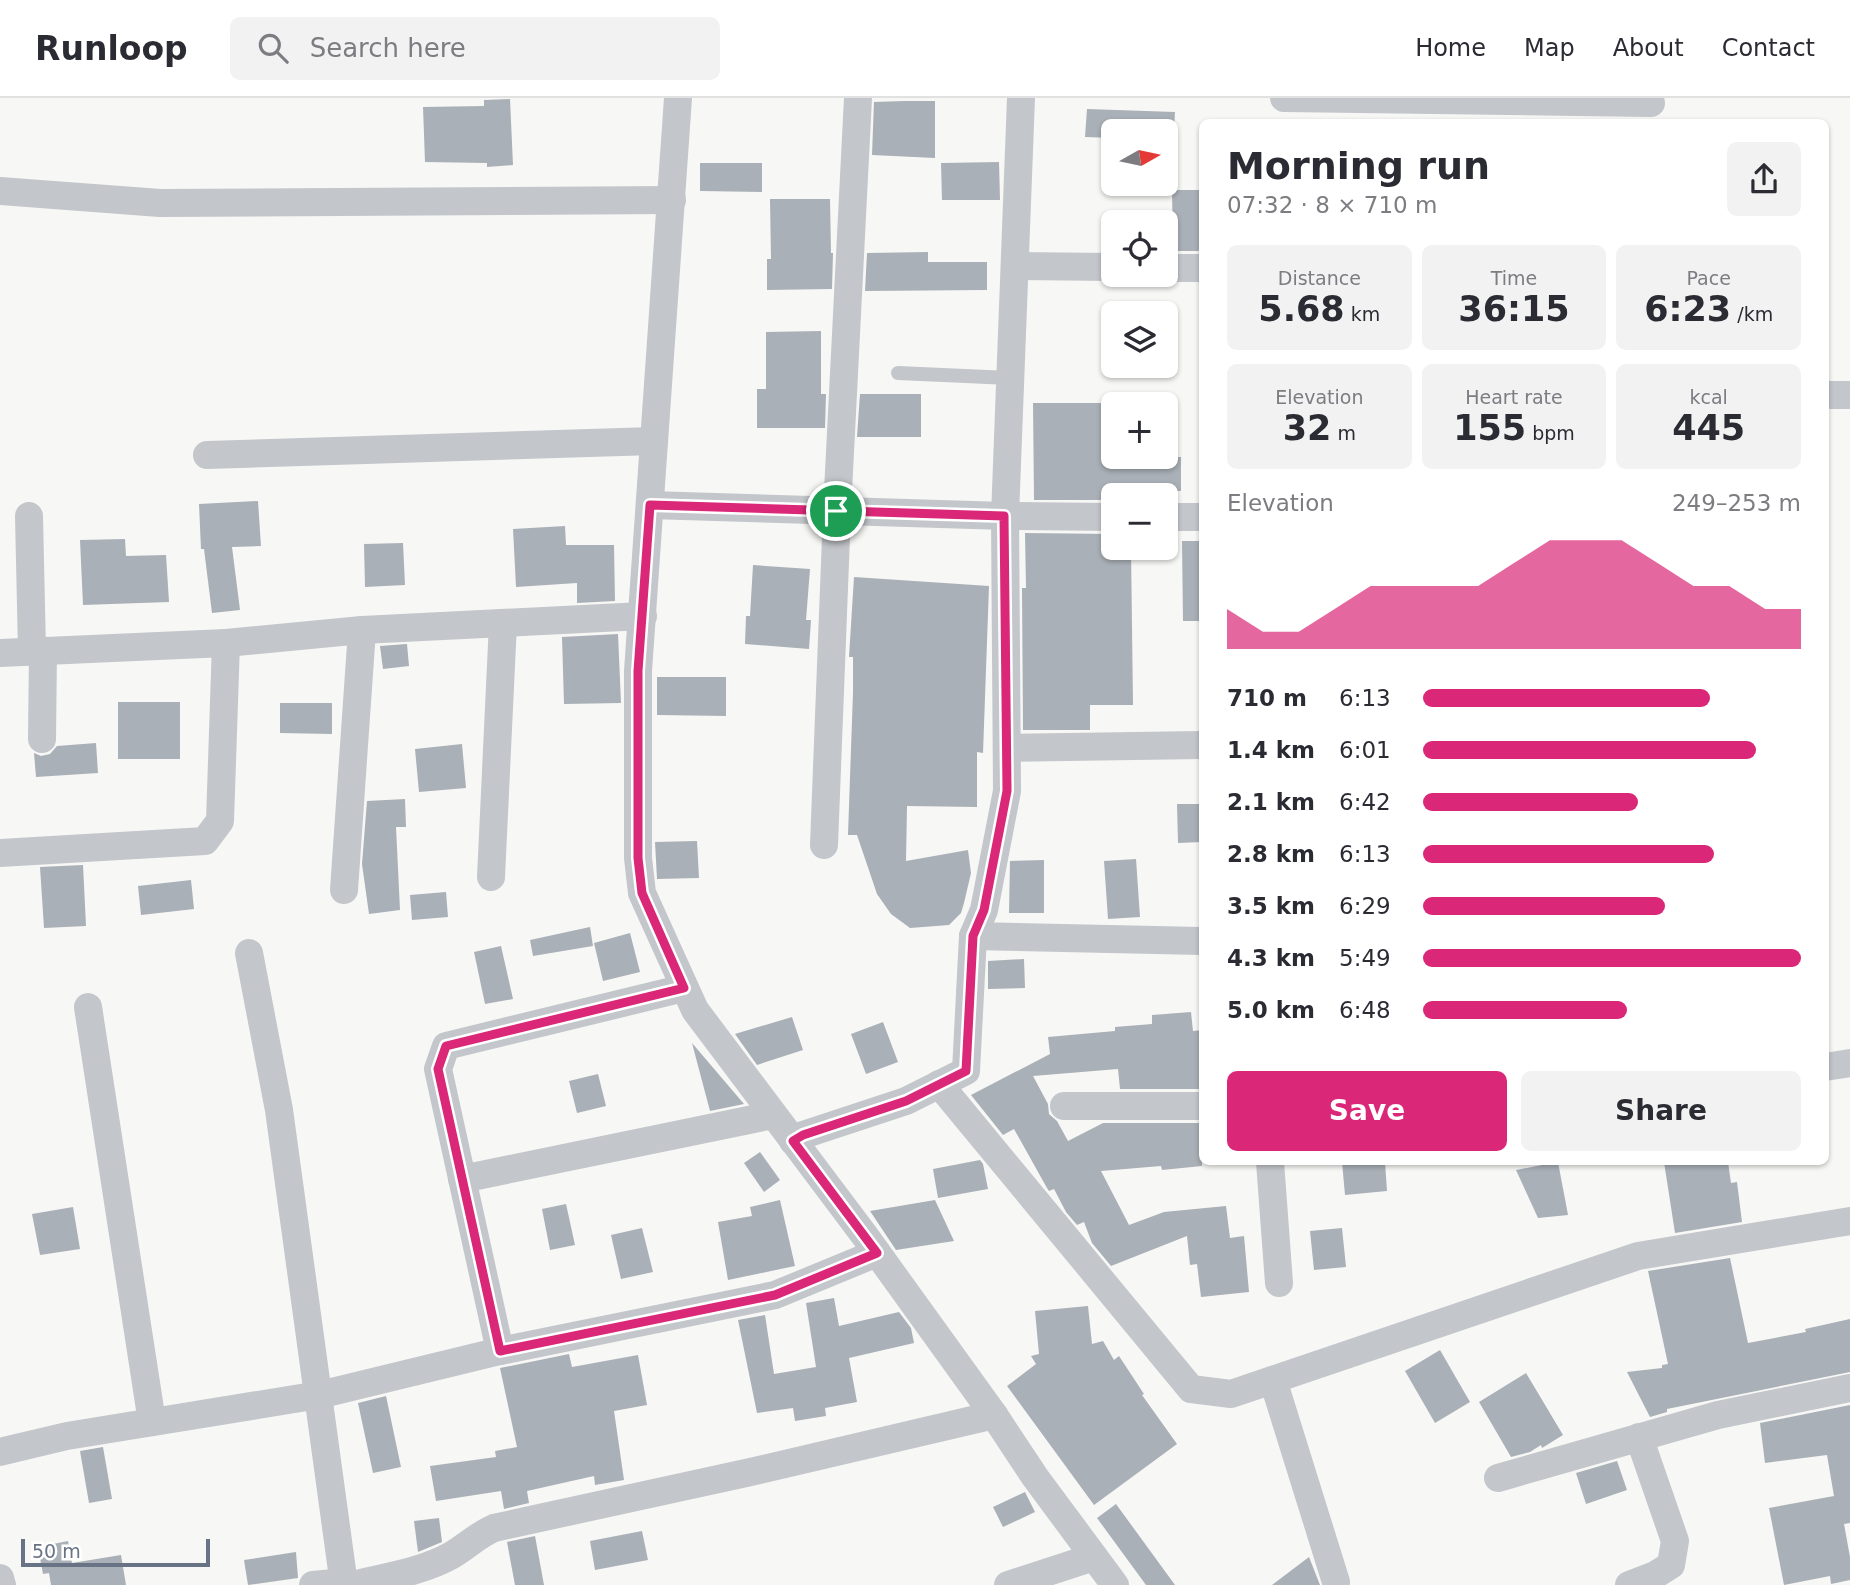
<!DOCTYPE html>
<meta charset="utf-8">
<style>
body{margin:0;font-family:"DejaVu Sans",sans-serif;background:#f2f2f3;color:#2b2b33;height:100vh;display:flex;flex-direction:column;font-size:26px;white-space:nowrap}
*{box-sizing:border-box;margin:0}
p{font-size:23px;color:#7c7c81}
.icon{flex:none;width:38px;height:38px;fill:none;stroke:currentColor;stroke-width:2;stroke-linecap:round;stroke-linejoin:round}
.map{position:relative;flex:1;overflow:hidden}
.side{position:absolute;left:1199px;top:21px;width:630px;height:1046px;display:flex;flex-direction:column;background:#fff;border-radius:10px;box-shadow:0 2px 5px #0004}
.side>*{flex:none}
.needle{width:46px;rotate:81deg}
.buttons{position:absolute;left:1101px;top:21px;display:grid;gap:14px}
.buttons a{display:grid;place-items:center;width:77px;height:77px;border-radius:10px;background:#fff;box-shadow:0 2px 5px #0004;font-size:35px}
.scale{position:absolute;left:21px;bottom:18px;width:189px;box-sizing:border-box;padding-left:7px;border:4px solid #687385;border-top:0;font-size:19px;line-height:24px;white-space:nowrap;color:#687385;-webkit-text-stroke:5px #fff;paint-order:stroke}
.pin{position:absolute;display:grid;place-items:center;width:60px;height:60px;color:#fff;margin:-30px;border:4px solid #fff;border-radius:50%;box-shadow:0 2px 7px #0007}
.round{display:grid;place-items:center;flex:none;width:74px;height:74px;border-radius:10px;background:#f2f2f3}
.headline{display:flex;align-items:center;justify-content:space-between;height:119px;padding:0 28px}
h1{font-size:38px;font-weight:700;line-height:52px}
.stats{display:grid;grid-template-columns:repeat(3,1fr);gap:10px;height:119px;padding:7px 28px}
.stats div{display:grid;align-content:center;border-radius:10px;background:#f2f2f3;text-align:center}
.stats b{font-size:35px;font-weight:700}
.stats small{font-size:19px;font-weight:400}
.stats p{font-size:19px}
.chart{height:196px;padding:14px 28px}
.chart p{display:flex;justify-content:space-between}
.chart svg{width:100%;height:126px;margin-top:7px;fill:#db2777;opacity:.7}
.action{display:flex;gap:14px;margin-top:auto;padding:14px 28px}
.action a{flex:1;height:80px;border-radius:10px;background:#db2777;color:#fff;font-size:28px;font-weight:700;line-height:80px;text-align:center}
.action a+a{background:#f2f2f3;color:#2b2b33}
ul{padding:0 28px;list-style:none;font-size:23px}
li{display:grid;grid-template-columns:112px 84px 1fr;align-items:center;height:52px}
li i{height:18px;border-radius:9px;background:#db2777}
header{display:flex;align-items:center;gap:42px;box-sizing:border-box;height:98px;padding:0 35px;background:#fff;border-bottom:2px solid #e1e1e2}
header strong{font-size:33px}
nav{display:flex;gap:38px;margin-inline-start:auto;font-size:24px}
.search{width:490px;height:63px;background:#f2f2f3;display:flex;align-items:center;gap:18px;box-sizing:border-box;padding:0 24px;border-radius:10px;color:#7c7c81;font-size:26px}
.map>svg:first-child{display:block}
.building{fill:#aab0b7}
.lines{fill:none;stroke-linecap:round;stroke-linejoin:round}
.service{stroke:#c3c6ca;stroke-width:14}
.minor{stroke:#c3c6ca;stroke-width:28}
.route-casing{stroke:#fff;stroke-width:14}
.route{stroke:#db2777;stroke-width:9}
</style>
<header>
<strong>Runloop</strong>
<div class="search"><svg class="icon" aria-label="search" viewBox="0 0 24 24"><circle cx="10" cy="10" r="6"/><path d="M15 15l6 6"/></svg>Search here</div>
<nav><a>Home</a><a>Map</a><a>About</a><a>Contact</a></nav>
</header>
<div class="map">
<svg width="1850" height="1487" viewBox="0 0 1850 1487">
<rect width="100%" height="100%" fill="#f7f7f5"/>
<!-- building -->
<g class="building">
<path d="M510,1L513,67L487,69V65L425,64L423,9L484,8V2Z"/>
<path d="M904,3H935V60L872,57L874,4Z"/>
<path d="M1087,11L1175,14L1174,33H1113V40L1085,39Z"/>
<path d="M999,64L1000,102H942L941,65Z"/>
<path d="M700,65H762V94L700,93Z"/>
<path d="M1172,92H1202V153H1173Z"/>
<path d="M770,101H830L831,155H833L832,191L767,192V161H771Z"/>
<path d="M928,154V164H987V192L865,193L867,155Z"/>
<path d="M821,233V296H826L825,330H757V291H766V234Z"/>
<path d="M860,296H921V339H857Z"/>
<path d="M1033,305H1113V359H1181V393L1113,394V402H1034Z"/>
<path d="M258,403L261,448L232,449L240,512L212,515L204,451H201L199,406Z"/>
<path d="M565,428L566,447H614L615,503L577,505V485L516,489L513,431Z"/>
<path d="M1025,435L1113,436V450H1131L1133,607H1090V632H1023L1022,490H1026Z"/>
<path d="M125,441L126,458L166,457L169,504L83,507L80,442Z"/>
<path d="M1182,443H1202V523H1183Z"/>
<path d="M403,445L405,487L365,489L364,446Z"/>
<path d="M753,467L810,471L806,522H811L809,551L745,546L746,518H750Z"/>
<path d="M854,479L989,488L983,655L977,654V709L907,708L906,763L968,752L971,775L964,805L961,815L949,827L910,830L891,816L877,796L857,737H848L853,594V559H849Z"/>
<path d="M618,536L621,605L564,606L562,539Z"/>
<path d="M407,546L409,568L383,571L380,548Z"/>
<path d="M657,579H726V618L657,617Z"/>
<rect x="118" y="604" width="62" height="57"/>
<path d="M280,605H332V636L280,635Z"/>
<path d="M96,645L98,675L36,679L34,655L41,658L50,656L57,648Z"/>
<path d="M462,646L466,690L419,694L415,651Z"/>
<path d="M405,701L406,729H396L400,812L369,816L362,766L367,703Z"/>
<path d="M1177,706H1202V744L1178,745Z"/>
<path d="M697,743L699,780L657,781L655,744Z"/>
<path d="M1136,761L1140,819L1108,821L1104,763Z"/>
<path d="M1044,762V815H1009L1010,763Z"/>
<path d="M83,767L86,828L44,830L40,769Z"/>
<path d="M191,782L194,811L141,817L138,788Z"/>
<path d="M446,794L448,819L412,822L410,797Z"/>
<path d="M590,829L593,848L533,858L530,842Z"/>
<path d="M630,835L640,874L603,883L594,845Z"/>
<path d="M501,848L513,901L485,906L474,854Z"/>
<path d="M1024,861L1025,890L988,891V863Z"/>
<path d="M1191,914L1193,933L1202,932V991H1120L1118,971L1033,978L1048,1006L1049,1016L1057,1023L1068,1043L1103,1025H1202V1068L1162,1072L1161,1068L1101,1073L1129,1127L1164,1114L1226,1108L1230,1140L1244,1138L1249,1194L1201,1199L1197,1166L1190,1167L1187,1138L1111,1168L1092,1145L1084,1124L1077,1127L1066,1114L1054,1091L1049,1093L1047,1090L1014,1031L1003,1037L971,997L1050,956L1048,939L1115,933V929L1152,926V917Z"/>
<path d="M792,919L803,952L757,967L735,936Z"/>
<path d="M883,924L898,964L866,976L851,936Z"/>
<path d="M692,945L744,1006L710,1013Z"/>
<path d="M598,976L606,1008L577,1015L569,983Z"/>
<path d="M760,1054L780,1082L764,1094L744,1065Z"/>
<path d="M980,1062L983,1066L988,1091L938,1100L933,1071Z"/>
<path d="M1342,1064H1385L1387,1093L1345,1097Z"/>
<path d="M1558,1064L1568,1117L1538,1120L1516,1072Z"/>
<path d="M1664,1064H1728L1731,1085L1737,1084L1742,1124L1675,1135Z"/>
<path d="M780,1102L795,1168L728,1182L718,1124L752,1118L750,1109Z"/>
<path d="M935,1102L954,1143L896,1152L870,1113Z"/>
<path d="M566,1106L575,1147L550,1152L542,1111Z"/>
<path d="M73,1109L80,1151L40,1157L32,1116Z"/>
<path d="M642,1130L653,1174L621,1181L611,1137Z"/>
<path d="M1342,1130L1346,1169L1314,1172L1310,1133Z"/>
<path d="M1730,1160L1748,1245L1806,1234L1805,1231L1850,1221V1274L1667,1311V1314L1650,1319L1627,1274L1662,1270V1267L1668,1266L1648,1173Z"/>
<path d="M834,1200L839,1228L899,1214L911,1230L914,1245L849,1260L857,1304L825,1310L826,1318L795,1323L793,1310L757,1315L738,1222L765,1217L774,1276L816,1269L806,1205Z"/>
<path d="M1088,1208L1092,1246L1103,1243L1114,1262L1119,1258L1144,1296L1142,1297L1177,1346L1094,1407L1007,1288L1036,1266L1031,1258L1039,1256L1035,1213Z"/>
<path d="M1440,1252L1470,1304L1435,1325L1405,1273Z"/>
<path d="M569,1256L572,1269L638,1257L647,1307L614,1313L624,1382L595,1387L594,1378L527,1393L529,1405L504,1411L501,1393L436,1403L430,1368L496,1359L495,1353L517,1349L500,1270Z"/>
<path d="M1526,1275L1563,1337L1542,1350L1541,1347L1530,1354L1511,1359L1479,1304Z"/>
<path d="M386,1298L401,1369L373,1375L358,1305Z"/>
<path d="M1850,1307V1425L1844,1426L1850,1459V1482L1831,1486L1830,1478L1784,1487L1769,1410L1834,1398L1827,1357L1765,1365L1760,1325Z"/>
<path d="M103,1349L112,1401L89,1405L80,1353Z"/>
<path d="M1617,1363L1627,1392L1586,1406L1576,1375Z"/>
<path d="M1025,1394L1035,1414L1003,1429L993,1409Z"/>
<path d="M1116,1406L1175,1487H1146L1097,1420Z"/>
<path d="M439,1420L442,1444L418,1454L414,1423Z"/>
<path d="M642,1433L648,1462L595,1472L590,1443Z"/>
<path d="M535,1438L544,1487H515L507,1444Z"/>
<path d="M68,1443L72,1465L121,1457L126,1487H51L49,1475L43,1476L38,1449Z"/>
<path d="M296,1454L298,1480L248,1487L244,1462Z"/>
<path d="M1309,1459L1320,1487H1272Z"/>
</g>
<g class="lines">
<!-- service -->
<path class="service" d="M898,275L1010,280"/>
<!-- minor -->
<g class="minor">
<path d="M678,0L638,573V760L642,795L695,912L865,1138L994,1317L1035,1379L1115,1487"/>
<path d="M1284,0L1651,5"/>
<path d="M0,93L160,105L672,102"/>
<path d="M1015,168L1113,169"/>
<path d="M1166,170H1202"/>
<path d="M1825,297H1850"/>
<path d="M207,357L654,343"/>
<path d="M650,407L1005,418L1113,419"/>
<path d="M29,418L32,553"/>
<path d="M1166,419H1202"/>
<path d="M226,545L362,532L643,518"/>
<path d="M0,555L226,545L220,723L205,743L0,755"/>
<path d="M42,641L43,553"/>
<path d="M1007,650L1202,647"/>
<path d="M824,747L837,413L858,0"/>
<path d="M491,779L503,525"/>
<path d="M344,792L362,532"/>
<path d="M973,838L1202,843"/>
<path d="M249,855L279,1012L344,1487"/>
<path d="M88,909L152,1324"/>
<path d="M1825,969L1850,965"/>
<path d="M939,986L1191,1291L1231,1296L1638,1158L1850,1123"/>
<path d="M1064,1008H1202"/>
<path d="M793,1043L803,1037L906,1003L966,973L973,838L984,812L1007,693L1005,418L1021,0"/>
<path d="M1270,1064L1279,1185"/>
<path d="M462,1081L773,1017"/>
<path d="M500,1253L438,971L446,948L684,890"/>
<path d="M1273,1282L1336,1484"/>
<path d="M0,1354L67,1338L319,1297L500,1253L775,1197L877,1155"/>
<path d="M1498,1380L1718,1317L1850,1290"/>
<path d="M0,1480L2,1487"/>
<path d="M313,1487L344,1484"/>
<path d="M352,1487C385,1479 422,1474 452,1457C467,1448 478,1437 494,1430L746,1375L994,1317"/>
<path d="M1008,1487L1094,1459"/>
<path d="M1629,1487L1655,1477L1671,1467L1675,1443L1639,1339"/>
</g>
</g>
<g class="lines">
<!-- route casing -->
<g class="route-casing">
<path id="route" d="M650,407L1004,418L1007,693L984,812L973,838L966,973L906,1003L803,1037L793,1043L877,1155L775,1197L500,1253L438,971L446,948L684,890L642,795L638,760V573Z"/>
</g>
<!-- route -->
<use href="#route" class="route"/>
</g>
</svg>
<div class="buttons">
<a><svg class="needle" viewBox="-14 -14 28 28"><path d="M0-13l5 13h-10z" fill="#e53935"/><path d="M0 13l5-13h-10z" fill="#7c7c81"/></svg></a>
<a><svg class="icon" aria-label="locate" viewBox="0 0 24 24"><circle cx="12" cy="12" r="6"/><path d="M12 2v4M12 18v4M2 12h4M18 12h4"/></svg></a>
<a><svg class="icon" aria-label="layers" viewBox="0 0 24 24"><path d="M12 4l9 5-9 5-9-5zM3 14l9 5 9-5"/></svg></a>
<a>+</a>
<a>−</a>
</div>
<div class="scale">50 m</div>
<div class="pin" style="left:836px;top:413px;background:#1e9e55"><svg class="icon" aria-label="arrive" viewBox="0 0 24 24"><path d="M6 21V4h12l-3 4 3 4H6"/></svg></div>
<section class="side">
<div class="headline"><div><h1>Morning run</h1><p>07:32 · 8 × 710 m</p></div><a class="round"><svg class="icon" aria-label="share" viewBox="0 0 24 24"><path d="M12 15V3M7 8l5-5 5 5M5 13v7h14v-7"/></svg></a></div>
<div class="stats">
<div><p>Distance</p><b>5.68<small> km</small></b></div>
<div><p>Time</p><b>36:15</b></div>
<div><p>Pace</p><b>6:23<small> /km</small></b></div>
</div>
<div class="stats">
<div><p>Elevation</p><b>32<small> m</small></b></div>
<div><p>Heart rate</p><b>155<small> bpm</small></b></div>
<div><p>kcal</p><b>445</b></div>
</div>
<div class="chart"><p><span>Elevation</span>249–253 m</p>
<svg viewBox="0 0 160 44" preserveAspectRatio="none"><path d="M0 44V30L10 38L20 38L30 30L40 22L50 22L60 22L70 22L80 14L90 6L100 6L110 6L120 14L130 22L140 22L150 30L160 30V44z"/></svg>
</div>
<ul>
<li><b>710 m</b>6:13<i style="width:76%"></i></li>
<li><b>1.4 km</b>6:01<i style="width:88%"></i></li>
<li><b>2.1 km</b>6:42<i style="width:57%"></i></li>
<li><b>2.8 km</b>6:13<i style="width:77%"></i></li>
<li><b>3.5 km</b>6:29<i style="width:64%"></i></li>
<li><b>4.3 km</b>5:49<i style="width:100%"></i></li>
<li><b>5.0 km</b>6:48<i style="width:54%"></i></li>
</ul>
<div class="action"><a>Save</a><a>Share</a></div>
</section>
</div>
